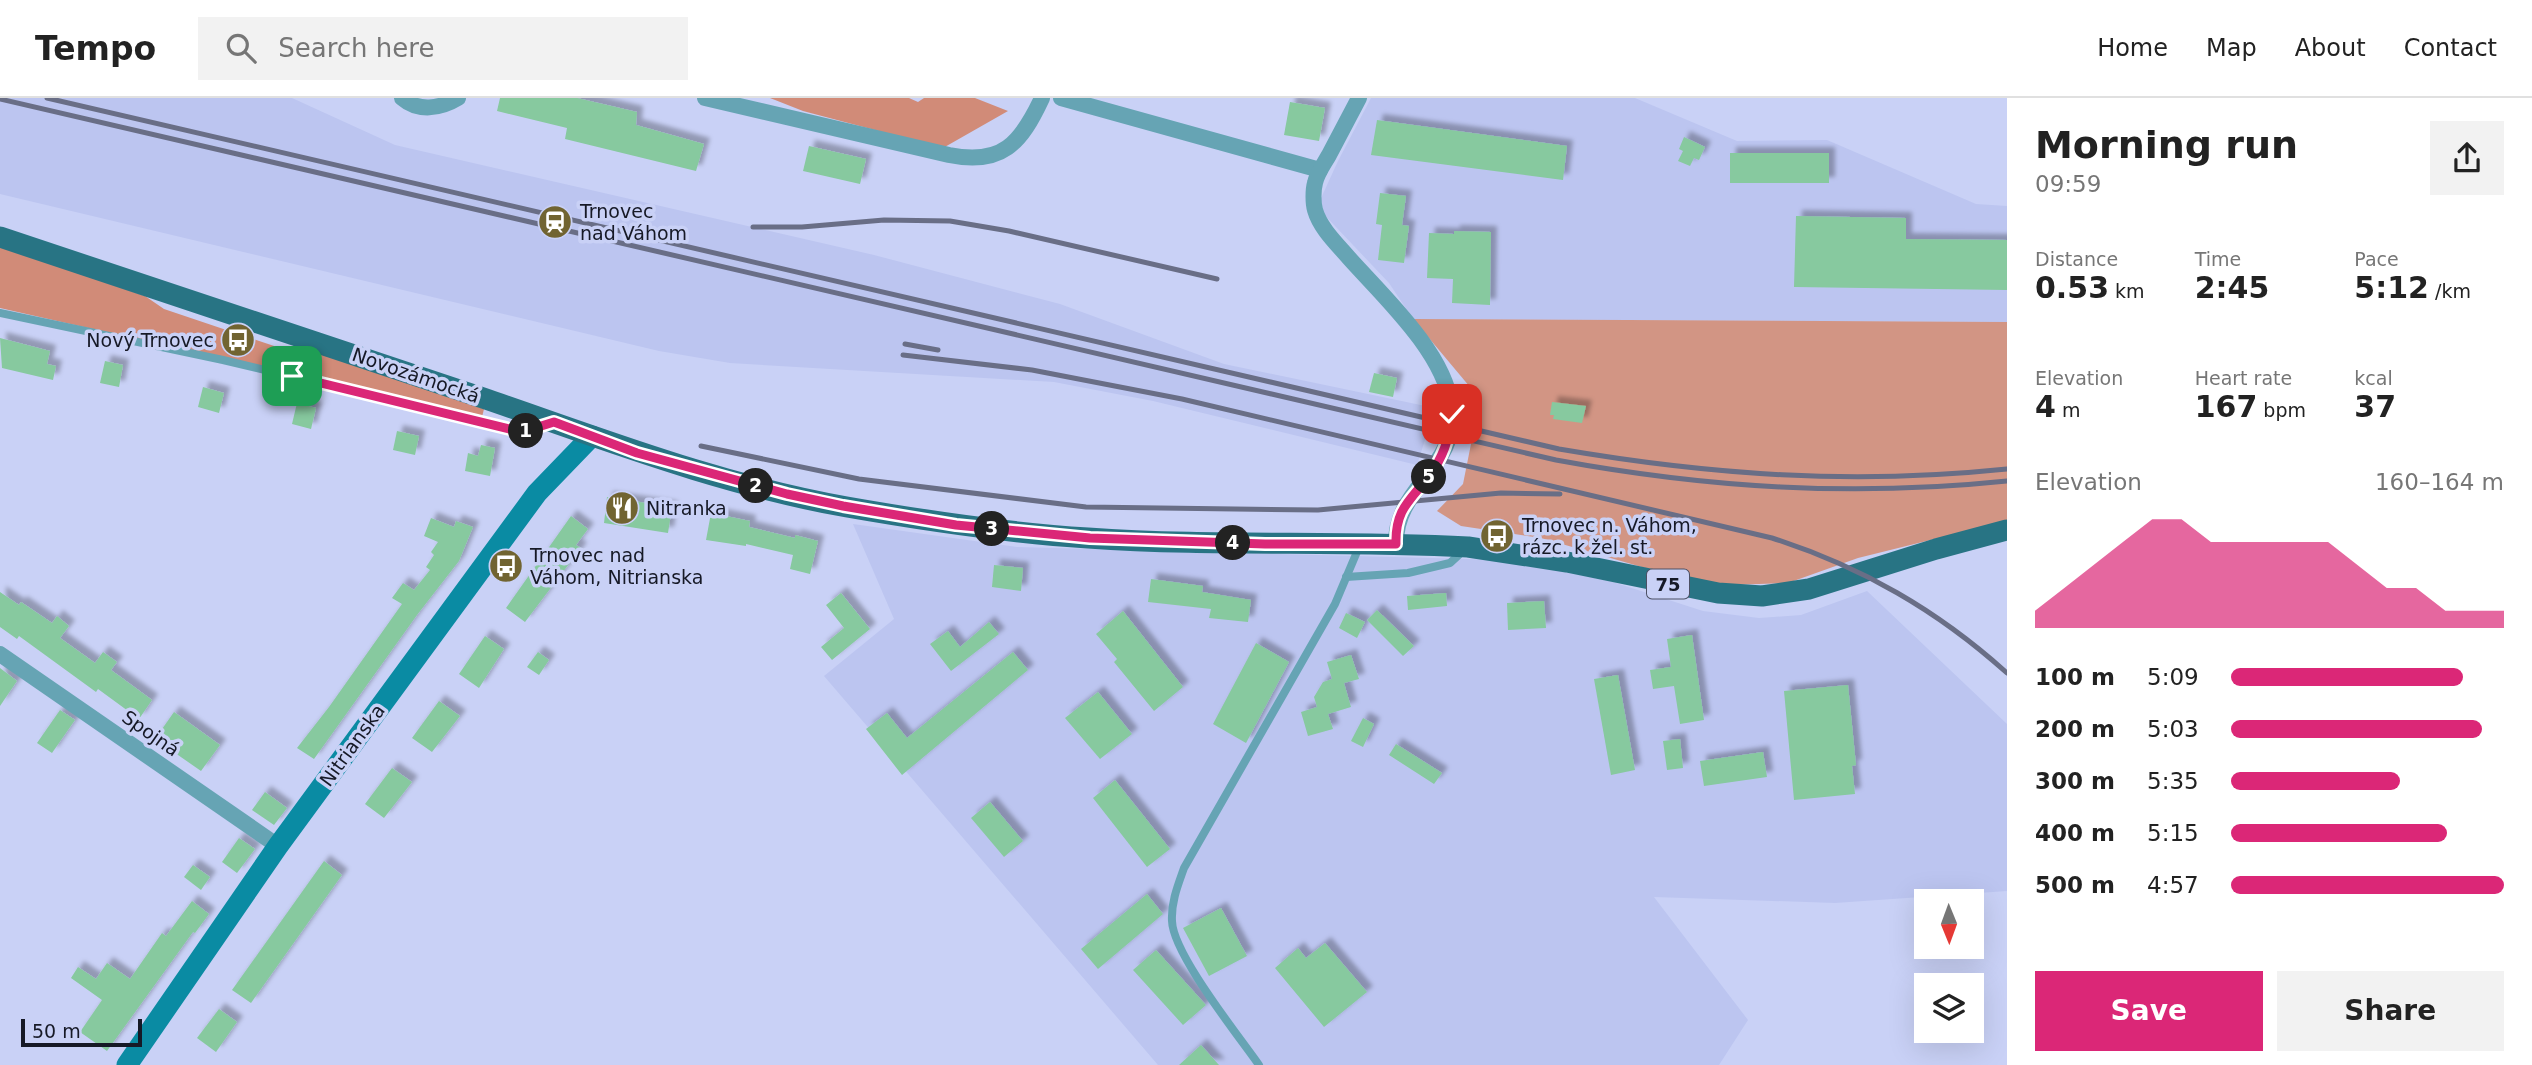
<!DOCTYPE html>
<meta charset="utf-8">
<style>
body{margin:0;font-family:"DejaVu Sans",sans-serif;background:#f2f2f2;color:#222;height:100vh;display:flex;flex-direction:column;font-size:26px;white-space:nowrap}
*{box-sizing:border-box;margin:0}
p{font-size:23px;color:#767676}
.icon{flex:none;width:38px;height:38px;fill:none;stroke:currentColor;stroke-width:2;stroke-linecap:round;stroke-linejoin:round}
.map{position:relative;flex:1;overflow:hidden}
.panel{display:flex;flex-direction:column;background:#fff;width:525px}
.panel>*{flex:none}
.needle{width:46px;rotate:179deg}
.controls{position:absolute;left:1914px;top:791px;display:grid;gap:14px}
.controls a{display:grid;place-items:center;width:70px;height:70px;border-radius:0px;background:#fff;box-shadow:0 7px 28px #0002;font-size:35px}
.scale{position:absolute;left:21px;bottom:18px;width:121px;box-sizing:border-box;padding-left:7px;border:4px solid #161926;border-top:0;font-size:19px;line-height:24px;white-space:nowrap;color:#161926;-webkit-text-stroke:5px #c9d1f6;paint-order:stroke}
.pin{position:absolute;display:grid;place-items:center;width:60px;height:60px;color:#fff;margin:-30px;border-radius:14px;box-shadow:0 4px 10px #0006}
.km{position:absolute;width:35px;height:35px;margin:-18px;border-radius:50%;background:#222;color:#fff;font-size:19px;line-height:35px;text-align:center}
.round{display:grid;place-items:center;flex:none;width:74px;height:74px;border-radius:0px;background:#f2f2f2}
.summary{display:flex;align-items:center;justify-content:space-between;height:119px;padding:0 28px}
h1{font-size:38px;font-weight:800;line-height:52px}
.metrics{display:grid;grid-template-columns:repeat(3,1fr);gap:10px;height:119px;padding:7px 28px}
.metrics div{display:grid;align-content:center}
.metrics b{font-size:30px;font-weight:800}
.metrics small{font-size:19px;font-weight:400}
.metrics p{font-size:19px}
.chart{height:196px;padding:14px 28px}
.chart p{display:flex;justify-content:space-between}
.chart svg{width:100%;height:126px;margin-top:7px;fill:#db2777;opacity:.7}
.cta{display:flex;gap:14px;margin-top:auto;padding:14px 28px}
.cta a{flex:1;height:80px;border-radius:0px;background:#db2777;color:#fff;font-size:28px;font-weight:800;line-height:80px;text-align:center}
.cta a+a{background:#f2f2f2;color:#222}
ul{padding:0 28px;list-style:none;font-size:23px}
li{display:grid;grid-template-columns:112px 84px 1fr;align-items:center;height:52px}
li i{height:18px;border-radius:9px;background:#db2777}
header{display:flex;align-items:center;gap:42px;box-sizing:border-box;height:98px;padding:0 35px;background:#fff;border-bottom:2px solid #e0e0e0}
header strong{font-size:33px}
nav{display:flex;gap:38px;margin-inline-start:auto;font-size:24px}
.search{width:490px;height:63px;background:#f2f2f2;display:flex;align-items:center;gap:18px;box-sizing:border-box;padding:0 24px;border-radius:0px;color:#767676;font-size:26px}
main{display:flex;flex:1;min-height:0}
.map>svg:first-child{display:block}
.built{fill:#bcc5f0}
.green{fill:#d29584}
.forest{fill:#d18b78}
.building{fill:#87c99f;filter:url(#shadow)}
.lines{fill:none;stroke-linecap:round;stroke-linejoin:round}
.service{stroke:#66a4b4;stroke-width:8}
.minor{stroke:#66a4b4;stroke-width:16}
.secondary{stroke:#0a8ba3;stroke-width:21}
.primary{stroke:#287484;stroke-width:21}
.rail{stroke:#696e86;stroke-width:5}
.route-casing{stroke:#fff;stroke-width:14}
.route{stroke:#db2777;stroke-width:9}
.labels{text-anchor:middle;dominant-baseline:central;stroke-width:7;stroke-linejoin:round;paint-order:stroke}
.shield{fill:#c9d1f6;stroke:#4c5064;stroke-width:2}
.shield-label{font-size:18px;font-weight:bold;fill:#161926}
.poi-label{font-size:19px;fill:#161926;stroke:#c9d1f6;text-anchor:start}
.street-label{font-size:19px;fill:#161926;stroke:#c9d1f6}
</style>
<header>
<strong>Tempo</strong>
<div class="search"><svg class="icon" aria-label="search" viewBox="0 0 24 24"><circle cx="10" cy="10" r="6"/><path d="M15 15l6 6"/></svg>Search here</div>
<nav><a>Home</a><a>Map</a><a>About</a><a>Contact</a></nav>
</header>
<main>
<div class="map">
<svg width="2007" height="967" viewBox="0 0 2007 967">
<defs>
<filter id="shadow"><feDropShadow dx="6" dy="-6" stdDeviation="2" flood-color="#0004"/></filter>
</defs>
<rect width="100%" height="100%" fill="#c9d1f6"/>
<!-- built -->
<g class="built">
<path d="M0,0H292L395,47L874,157L1060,206L1224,266L1435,310L1417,367L1153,303L1054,284L730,265L659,253L0,96Z"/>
<path d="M1371,0H1635L1737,43L1827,42L1976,106L2007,108V224L1413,221L1389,185L1317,109L1338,63Z"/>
<path d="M853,426L1017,449L1508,462L1613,484L1703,513L1759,520L1801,517L1867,493L2007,626V793L1835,805L1654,799L1748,922L1719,967H1158L824,578L894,521Z"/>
</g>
<!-- green -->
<path class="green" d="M1413,221L2007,224V423L1858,460L1788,485L1730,487L1687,482L1541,440L1461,428L1437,413L1463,386L1480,301Z"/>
<!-- forest -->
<g class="forest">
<path d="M770,0H909L918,4L924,0H975L1008,13L943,50L803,13Z"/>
<path d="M0,148L145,198L164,211L286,252L319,254L484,311L482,319L0,210Z"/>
</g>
<!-- building -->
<g class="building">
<path d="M500,0H577L637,14L636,27L704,46L696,73L565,41L567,30L497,13Z"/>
<path d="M1290,4L1325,10L1319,43L1284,37Z"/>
<path d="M1377,22L1567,48L1563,82L1371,57Z"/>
<path d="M1684,39L1705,49L1699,62L1694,60L1690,68L1678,63L1683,53L1679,51Z"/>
<path d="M809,48L866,61L860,86L803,73Z"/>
<rect x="1730" y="55" width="99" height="30"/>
<path d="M1380,95L1406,98L1402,127L1409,128L1404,165L1378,162L1382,127L1376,126Z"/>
<path d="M1796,118L1906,120V141L2007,142V192L1794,189Z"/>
<path d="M1454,133L1491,134L1490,207L1452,205L1453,181L1427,180L1429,135L1454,136Z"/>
<path d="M0,240L50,253L47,266L56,268L53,282L2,270Z"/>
<path d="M105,263L123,267L119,289L100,285Z"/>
<path d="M1374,275L1397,280L1393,299L1369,294Z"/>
<path d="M203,289L224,295L219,315L198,309Z"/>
<path d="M1552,304L1586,308L1582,325L1553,321L1554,317H1550Z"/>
<path d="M297,305L316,310L311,331L292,326Z"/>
<path d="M397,333L419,338L415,357L393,352Z"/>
<path d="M481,347L495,350L490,378L465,373L468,355L478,358Z"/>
<path d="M607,399L672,409L668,435L604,425Z"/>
<path d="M711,415L750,423L749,429L795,440V437L818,443L810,476L790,471L793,457L746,446V448L706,442Z"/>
<path d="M571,418L588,431L576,447L581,450L525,524L506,510Z"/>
<path d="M431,420L454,429L456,423L473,429L459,463L417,517L314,661L297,650L329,609L402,506L392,500L403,485L414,492L430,472L426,469L434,457L431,454L438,444L424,438Z"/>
<path d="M994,467L1023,470L1021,493L992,489Z"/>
<path d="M1151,481L1203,488L1202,494L1251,502L1248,524L1209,520L1211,511L1148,504Z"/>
<path d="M0,494L19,507L21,504L52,525L57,518L69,528L60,540L95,565L103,554L117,564L111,572L152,602L139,621L98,591L96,594L19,538L17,541L0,529Z"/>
<path d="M841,495L870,531L832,562L821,549L844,530L826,507Z"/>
<path d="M1446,495L1447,508L1408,512L1407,498Z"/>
<path d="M1544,503L1546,530L1508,532L1507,505Z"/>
<path d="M1377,512L1414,548L1403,558L1367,522Z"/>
<path d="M1123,513L1183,589L1154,613L1114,564L1117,561L1096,536Z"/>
<path d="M1346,515L1365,524L1357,540L1339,530Z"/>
<path d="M989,524L999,536L951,573L930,546L948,533L960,549Z"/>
<path d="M1692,537L1704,622L1680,626L1674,588L1653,591L1650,572L1671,569L1667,541Z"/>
<path d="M485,538L504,551L479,590L459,576Z"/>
<path d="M1256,545L1289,564L1246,645L1213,626Z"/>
<path d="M538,554L549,562L539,577L527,569Z"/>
<path d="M1013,554L1028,572L902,677L866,631L887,615L907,640Z"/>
<path d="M1351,557L1359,581L1344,585L1351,609L1328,616L1333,631L1308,638L1301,614L1317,609L1314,599L1323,584L1332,581L1327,564Z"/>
<path d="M0,570L17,583L0,608Z"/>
<path d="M1618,577L1635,672L1611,677L1594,581Z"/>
<path d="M1848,587L1856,667L1852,668L1855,696L1794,702L1784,593Z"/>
<path d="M1098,594L1132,636L1100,661L1065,620Z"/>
<path d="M439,603L460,618L432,654L412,640Z"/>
<path d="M60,612L75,622L52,655L37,645Z"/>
<path d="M174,614L220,647L201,673L155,641Z"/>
<path d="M1363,620L1374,626L1363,649L1351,643Z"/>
<path d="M1680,641L1683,670L1667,672L1663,643Z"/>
<path d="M1396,646L1442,675L1434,686L1389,657Z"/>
<path d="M1763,654L1767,679L1704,688L1700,663Z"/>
<path d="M392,670L412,684L384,720L365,706Z"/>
<path d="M1115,682L1170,751L1147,769L1093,700Z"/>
<path d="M265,694L287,710L274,727L252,712Z"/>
<path d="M990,704L1023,743L1004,759L971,720Z"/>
<path d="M239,740L255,751L237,775L222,764Z"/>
<path d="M324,763L342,777L251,905L232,892Z"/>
<path d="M193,767L210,779L201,792L184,779Z"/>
<path d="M1147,796L1163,816L1098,871L1081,851Z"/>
<path d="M192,803L209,816L195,835L193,834L107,953L80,934L102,902L71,880L78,869L96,881L107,865L130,881L162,835L166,838Z"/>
<path d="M1221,810L1247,858L1209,878L1183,830Z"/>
<path d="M1325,845L1367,894L1324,929L1275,870L1298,850L1306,860Z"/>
<path d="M1156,852L1206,907L1183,927L1133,872Z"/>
<path d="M219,911L237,924L216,954L197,940Z"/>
<path d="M1201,947L1219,967H1179Z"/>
</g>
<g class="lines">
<!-- service -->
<g class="service">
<path d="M0,215L223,262L522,334L544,327"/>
<path d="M1346,479L1408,475L1450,465L1463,453"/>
<path d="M1259,967C1238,937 1173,856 1172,823C1171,804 1178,787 1184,770L1335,506L1359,449"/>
</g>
<!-- minor -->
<g class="minor">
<path d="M402,0C418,14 440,11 458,0"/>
<path d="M705,0L949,57C1002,68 1021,45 1042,0"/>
<path d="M1061,0L1320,72"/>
<path d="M1359,0C1349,19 1339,38 1329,57C1324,66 1317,75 1315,85C1313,92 1313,105 1315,112C1320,130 1337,146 1349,160C1383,198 1444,254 1451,307C1460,371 1395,387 1396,446"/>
<path d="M0,556L278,748"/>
</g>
<!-- secondary -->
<path class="secondary" d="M127,967L278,748L537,395L592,338"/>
<!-- primary -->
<path class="primary" d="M0,139C161,192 322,245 483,300C603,341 721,387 847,409C927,423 1007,435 1088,440C1214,449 1341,442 1468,449L1567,464L1718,495L1762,498L1809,491L1936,451L2007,432"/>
<!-- rail -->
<g class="rail">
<path d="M47,0L1559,351C1711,377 1853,387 2007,371"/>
<path d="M0,1L1556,362C1708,390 1853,399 2007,383"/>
<path d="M753,129H802L884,122L950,123L1009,133L1217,181"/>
<path d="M905,246L938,252"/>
<path d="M903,257L1032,272L1182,301L1772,440C1862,469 1937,512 2007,575"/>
<path d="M701,348L859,381L1086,409L1318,412L1501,395L1560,396"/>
</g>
</g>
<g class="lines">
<!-- route casing -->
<g class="route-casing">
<path id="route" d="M292,278L522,334L554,324L637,355L787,396L843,408L956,427L1090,440L1265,446H1396C1395,411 1410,403 1429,378C1443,360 1450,339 1452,316"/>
</g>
<!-- route -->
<use href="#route" class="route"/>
</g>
<!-- icons -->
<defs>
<g id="station-disc" transform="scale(1.75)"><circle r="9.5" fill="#716431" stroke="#c9d1f6"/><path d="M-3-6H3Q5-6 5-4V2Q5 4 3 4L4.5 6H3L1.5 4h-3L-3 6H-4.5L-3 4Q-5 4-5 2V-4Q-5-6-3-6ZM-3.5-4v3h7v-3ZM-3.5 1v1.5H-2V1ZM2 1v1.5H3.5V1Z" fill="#fff"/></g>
<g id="bus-disc" transform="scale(1.75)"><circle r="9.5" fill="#716431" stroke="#c9d1f6"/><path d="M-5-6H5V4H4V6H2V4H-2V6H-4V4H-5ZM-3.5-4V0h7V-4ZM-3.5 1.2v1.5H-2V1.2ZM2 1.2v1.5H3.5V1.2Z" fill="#fff"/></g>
<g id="restaurant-disc" transform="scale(1.75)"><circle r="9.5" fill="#716431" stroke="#c9d1f6"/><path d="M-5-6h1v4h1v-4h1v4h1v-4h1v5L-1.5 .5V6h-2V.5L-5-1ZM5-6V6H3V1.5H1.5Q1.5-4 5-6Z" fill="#fff"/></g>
</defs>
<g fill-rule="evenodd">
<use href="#station-disc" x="555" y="124"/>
<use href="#bus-disc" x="238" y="242"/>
<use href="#restaurant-disc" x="622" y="410"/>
<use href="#bus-disc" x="1497" y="438"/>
<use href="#bus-disc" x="506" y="468"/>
</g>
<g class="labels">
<!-- shield labels -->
<rect class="shield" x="1647" y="471.5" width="42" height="29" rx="5"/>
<g class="shield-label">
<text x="1668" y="486">75</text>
</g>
<!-- poi labels -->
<g class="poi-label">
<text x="580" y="113">Trnovec<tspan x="580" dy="22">nad Váhom</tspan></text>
<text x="214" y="242" text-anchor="end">Nový Trnovec</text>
<text x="646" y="410">Nitranka</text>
<text x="1522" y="427">Trnovec n. Váhom,<tspan x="1522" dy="22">rázc. k žel. st.</tspan></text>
<text x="530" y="457">Trnovec nad<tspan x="530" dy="22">Váhom, Nitrianska</tspan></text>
</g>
<!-- street labels -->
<g class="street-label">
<text transform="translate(416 277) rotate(19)">Novozámocká</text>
<text transform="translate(151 635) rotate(35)">Spojná</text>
<text transform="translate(352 647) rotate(-54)">Nitrianska</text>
</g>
</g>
</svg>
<div class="controls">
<a><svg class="needle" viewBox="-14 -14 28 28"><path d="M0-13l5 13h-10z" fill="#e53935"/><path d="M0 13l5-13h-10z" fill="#767676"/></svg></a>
<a><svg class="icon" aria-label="layers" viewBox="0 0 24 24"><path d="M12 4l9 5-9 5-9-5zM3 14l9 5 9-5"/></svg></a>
</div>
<div class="scale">50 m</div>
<div class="pin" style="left:292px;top:278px;background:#1e9e55"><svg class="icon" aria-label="arrive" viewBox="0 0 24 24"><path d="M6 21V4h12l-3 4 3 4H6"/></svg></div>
<div class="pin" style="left:1452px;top:316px;background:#d93025"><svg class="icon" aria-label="check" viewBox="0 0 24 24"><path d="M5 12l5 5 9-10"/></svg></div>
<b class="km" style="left:526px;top:333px">1</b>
<b class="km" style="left:756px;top:388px">2</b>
<b class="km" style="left:992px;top:431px">3</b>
<b class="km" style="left:1233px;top:445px">4</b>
<b class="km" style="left:1429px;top:379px">5</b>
</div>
<section class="panel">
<div class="summary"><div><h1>Morning run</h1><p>09:59</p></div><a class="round"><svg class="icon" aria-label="share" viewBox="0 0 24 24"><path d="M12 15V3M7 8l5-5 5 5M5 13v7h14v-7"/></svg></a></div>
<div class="metrics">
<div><p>Distance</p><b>0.53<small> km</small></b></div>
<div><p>Time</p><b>2:45</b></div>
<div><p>Pace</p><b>5:12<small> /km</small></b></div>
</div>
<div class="metrics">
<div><p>Elevation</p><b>4<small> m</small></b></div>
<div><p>Heart rate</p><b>167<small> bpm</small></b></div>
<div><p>kcal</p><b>37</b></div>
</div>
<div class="chart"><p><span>Elevation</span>160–164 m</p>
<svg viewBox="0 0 160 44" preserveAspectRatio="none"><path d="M0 44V38L10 30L20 22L30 14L40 6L50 6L60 14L70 14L80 14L90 14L100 14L110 22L120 30L130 30L140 38L150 38L160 38V44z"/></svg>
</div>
<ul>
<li><b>100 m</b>5:09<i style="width:85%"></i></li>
<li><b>200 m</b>5:03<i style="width:92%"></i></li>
<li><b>300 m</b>5:35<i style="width:62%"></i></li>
<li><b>400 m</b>5:15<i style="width:79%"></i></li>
<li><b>500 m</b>4:57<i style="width:100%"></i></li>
</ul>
<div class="cta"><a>Save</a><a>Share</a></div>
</section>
</main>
